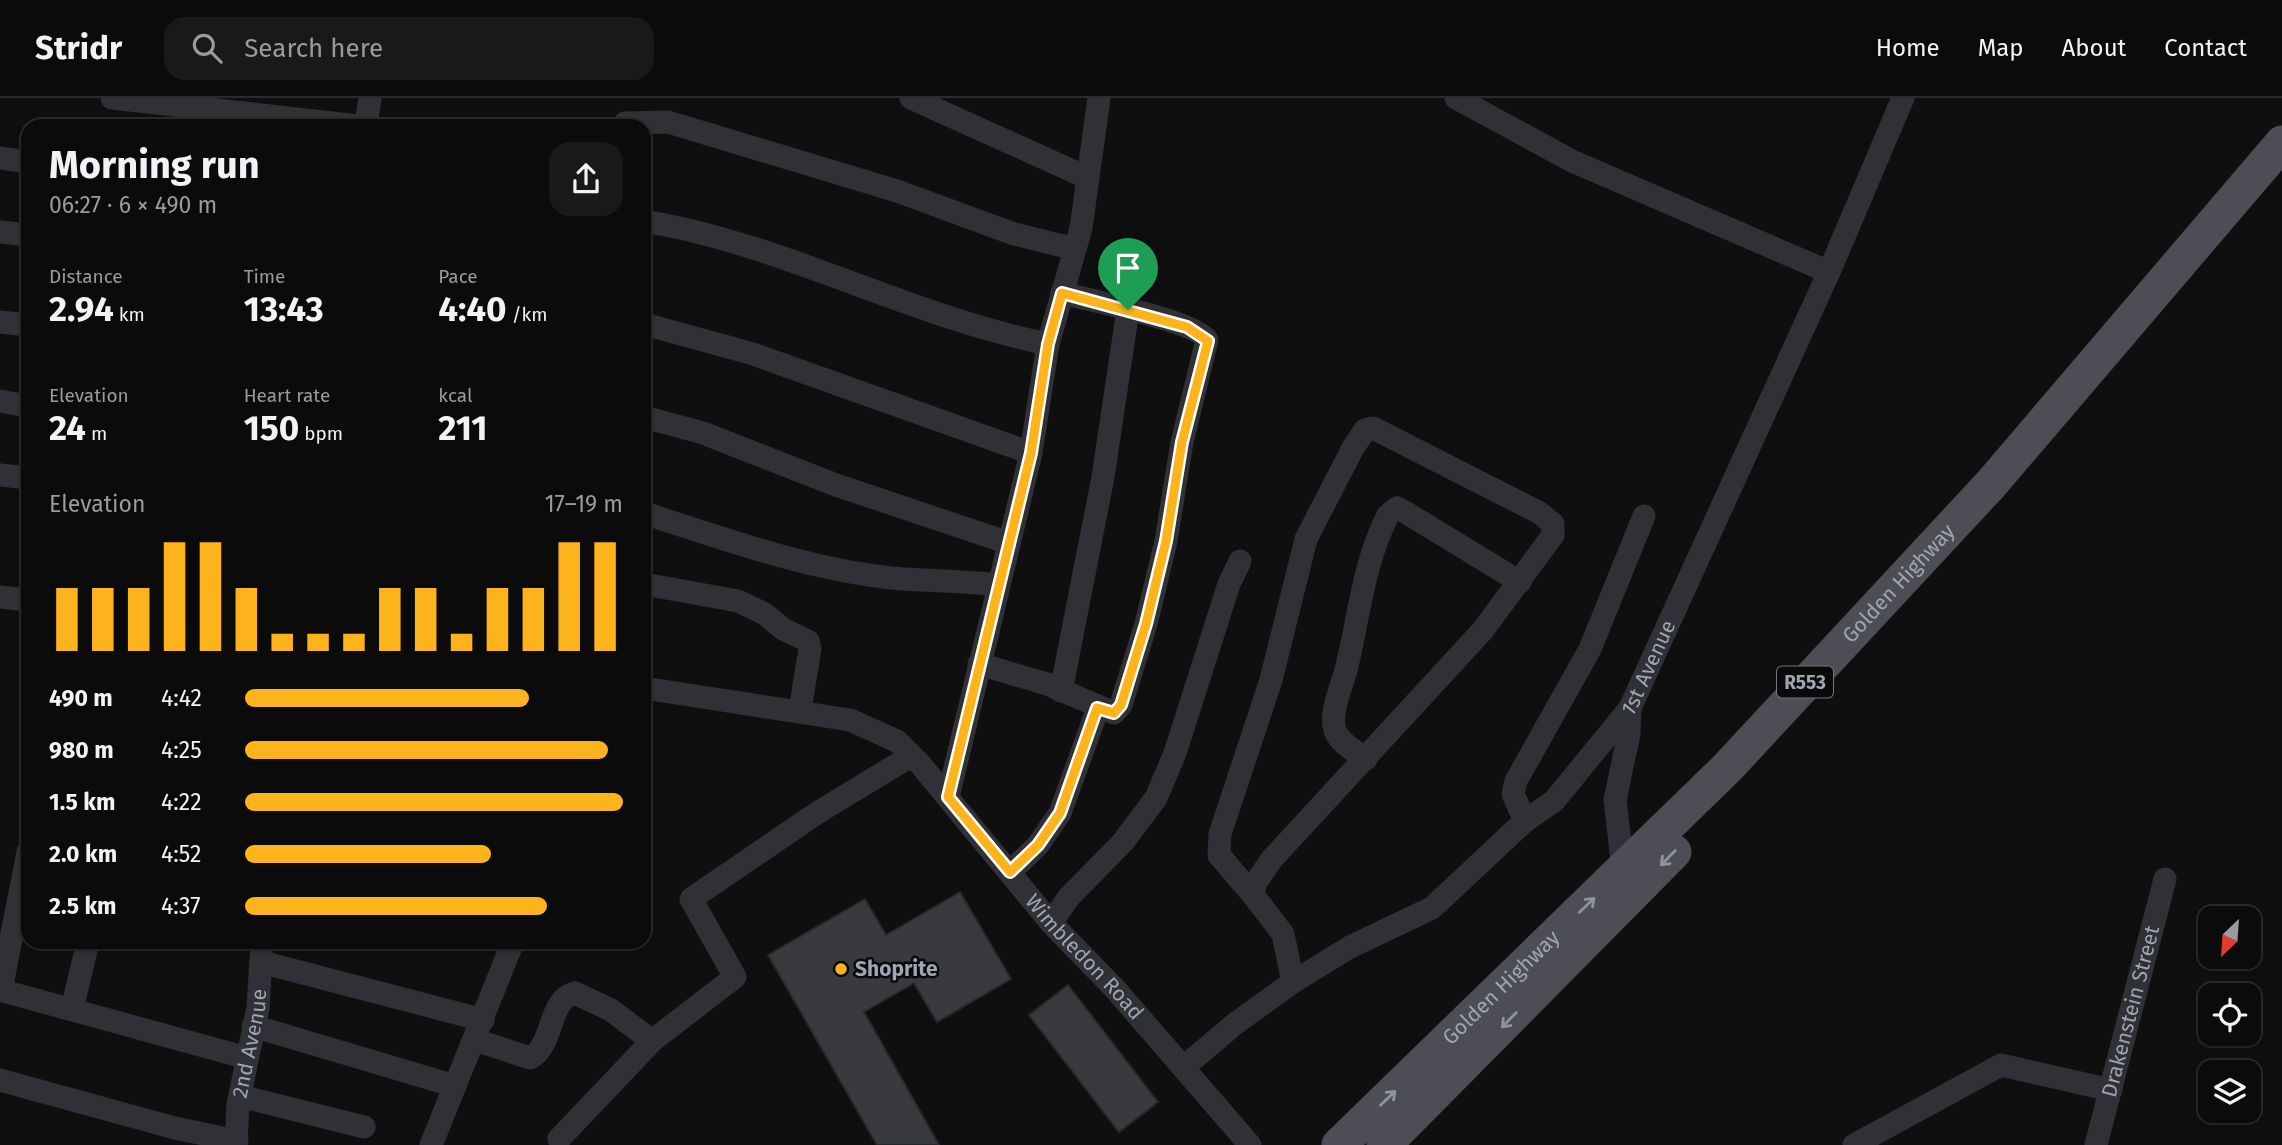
<!DOCTYPE html>
<meta charset="utf-8">
<style>
body{margin:0;font-family:"Fira Sans",sans-serif;background:#19191a;color:#f1f3f6;height:100vh;display:flex;flex-direction:column;font-size:26px;white-space:nowrap}
*{box-sizing:border-box;margin:0}
p{font-size:23px;color:#9a9b9d}
.icon{flex:none;width:38px;height:38px;fill:none;stroke:currentColor;stroke-width:2;stroke-linecap:round;stroke-linejoin:round}
.map{position:relative;flex:1;overflow:hidden}
.side{position:absolute;left:21px;top:21px;width:630px;height:830px;display:flex;flex-direction:column;background:#0b0b0c;border-radius:21px;box-shadow:0 2px 5px #0004,0 0 0 2px #2b2b2d}
.side>*{flex:none}
.needle{width:46px;rotate:205deg}
.tools{position:absolute;left:2198px;top:808px;display:grid;gap:14px}
.tools a{display:grid;place-items:center;width:63px;height:63px;border-radius:14px;background:#0b0b0c;box-shadow:0 2px 5px #0004,0 0 0 2px #2b2b2d;font-size:35px}
.pin{position:absolute;display:grid;place-items:center;width:60px;height:60px;color:#fff;margin:-72px -30px;border-radius:50% 50% 50% 0;rotate:-45deg;box-shadow:0 0 7px #0007}
.pin .icon{rotate:45deg}
.round{display:grid;place-items:center;flex:none;width:74px;height:74px;border-radius:21px;background:#19191a}
.overview{display:flex;align-items:center;justify-content:space-between;height:119px;padding:0 28px}
h1{font-size:38px;font-weight:700;line-height:52px}
.figures{display:grid;grid-template-columns:repeat(3,1fr);gap:10px;height:119px;padding:7px 28px}
.figures div{display:grid;align-content:center}
.figures b{font-size:35px;font-weight:700}
.figures small{font-size:19px;font-weight:400}
.figures p{font-size:19px}
.chart{height:196px;padding:14px 28px}
.chart p{display:flex;justify-content:space-between}
.chart svg{width:100%;height:126px;margin-top:7px;stroke:#fcb31c;stroke-width:6}
ul{padding:0 28px;list-style:none;font-size:23px}
li{display:grid;grid-template-columns:112px 84px 1fr;align-items:center;height:52px}
li i{height:18px;border-radius:9px;background:#fcb31c}
header{display:flex;align-items:center;gap:42px;box-sizing:border-box;height:98px;padding:0 35px;background:#0b0b0c;border-bottom:2px solid #2b2b2d}
header strong{font-size:33px}
nav{display:flex;gap:38px;margin-inline-start:auto;font-size:24px}
.search{width:490px;height:63px;background:#19191a;display:flex;align-items:center;gap:18px;box-sizing:border-box;padding:0 24px;border-radius:21px;color:#9a9b9d;font-size:26px}
.map>svg:first-child{display:block}
.building{fill:#383a3e;stroke:#29292d;stroke-width:2}
.lines{fill:none;stroke-linecap:round;stroke-linejoin:round}
.street{stroke:#303136;stroke-width:23}
.primary{stroke:#4c4d55;stroke-width:35}
.oneway{stroke:#8e939f}
.route-casing{stroke:#fff;stroke-width:14}
.route{stroke:#fcb31c;stroke-width:9}
.poi-dot{fill:#fcb31c;stroke:#0a0a0b;stroke-width:2.5}
.labels{text-anchor:middle;dominant-baseline:central;stroke-width:5;stroke-linejoin:round;paint-order:stroke}
.shield{fill:#0a0a0b;stroke:#727680;stroke-width:2}
.shield-label{font-size:19px;font-weight:bold;fill:#9fa5b2}
.street-label{font-size:21px;fill:#9fa5b2;stroke:#0a0a0b}
.poi-label{font-size:21px;font-weight:bold;fill:#9fa5b2;stroke:#0a0a0b;text-anchor:start}
</style>
<header>
<strong>Stridr</strong>
<div class="search"><svg class="icon" aria-label="search" viewBox="0 0 24 24"><circle cx="10" cy="10" r="6"/><path d="M15 15l6 6"/></svg>Search here</div>
<nav><a>Home</a><a>Map</a><a>About</a><a>Contact</a></nav>
</header>
<div class="map">
<svg width="2282" height="1047" viewBox="0 0 2282 1047">
<rect width="100%" height="100%" fill="#0f0f10"/>
<!-- building -->
<g class="building">
<path d="M960,794L1011,881L937,924L914,885L864,914L939,1047H877L768,857L865,801L886,837Z"/>
<path d="M1068,887L1158,1004L1119,1034L1029,917Z"/>
</g>
<g class="lines">
<!-- street -->
<g class="street">
<path d="M112,0L358,28"/>
<path d="M911,0L1088,80"/>
<path d="M1456,0L1572,63L1829,174"/>
<path d="M625,25L668,24L897,93L1014,136L1075,151"/>
<path d="M366,28L370,0"/>
<path d="M0,60L28,64"/>
<path d="M644,123C784,146 909,218 1048,246"/>
<path d="M0,134L28,137"/>
<path d="M0,224L28,227"/>
<path d="M644,226L750,255L1031,355"/>
<path d="M0,303L28,308"/>
<path d="M644,319L703,335L836,387L1009,445"/>
<path d="M0,377L28,380"/>
<path d="M644,415C724,441 808,471 892,480C927,483 963,483 999,487"/>
<path d="M644,486L738,503L765,516L783,531L808,543L810,551L800,612"/>
<path d="M0,499L28,502"/>
<path d="M979,566L1047,586L1114,615L1121,607L1146,526L1166,443L1182,344L1207,242C1196,223 1088,202 1062,195"/>
<path id="s1" d="M644,590L850,622L897,643L920,666L1051,825L1116,892L1250,1047"/>
<path d="M1061,593L1103,379L1128,212"/>
<path d="M1366,661C1355,653 1339,645 1335,632C1329,614 1343,586 1347,568C1359,517 1364,464 1388,417L1397,410L1405,414L1520,484"/>
<path d="M948,699L1031,355L1048,246L1081,130L1099,0"/>
<path d="M1525,723L1513,696L1516,683L1590,551L1644,418"/>
<path d="M1623,771L1615,702L1629,636L1630,610"/>
<path d="M1010,774L1038,747L1060,715L1098,610"/>
<path d="M1253,797L1219,757L1220,736L1271,582L1306,441L1353,350L1365,332L1373,330L1540,415L1553,426V437L1483,532L1272,761L1256,784L1253,797L1283,836L1293,884"/>
<path d="M1051,825L1069,799L1123,744L1156,700L1175,655L1229,486L1240,463"/>
<path d="M261,864L483,922"/>
<path d="M0,892L247,960"/>
<path d="M1,892L28,754"/>
<path d="M72,911L88,844"/>
<path d="M253,928L455,988"/>
<path d="M475,942L530,960C554,948 548,901 575,895L611,912L652,943"/>
<path id="s2" d="M1184,969L1236,925L1293,884L1350,849L1432,810L1525,723L1554,703L1630,610L1829,174L1903,0"/>
<path d="M0,982L175,1030L237,1043"/>
<path d="M240,998L364,1029"/>
<path d="M559,1041L652,943L735,879L691,801L817,715L911,658"/>
<path id="s3" d="M236,1047L238,1006L258,910L262,844"/>
<path d="M431,1047L513,844"/>
<path d="M1854,1047L2001,967L2111,992"/>
<path id="s4" d="M2096,1047L2165,781"/>
</g>
<!-- primary -->
<g class="primary">
<path id="s5" d="M1339,1047L1727,670L1991,386L2282,45"/>
<path d="M1384,1047L1674,754"/>
</g>
</g>
<!-- one-way arrows -->
<defs><path id="oneway-shaft" d="M-6 0H5M1.5-3L5.5 0L1.5 3" fill="none" stroke-width="1.6" stroke-linecap="round" stroke-linejoin="round" transform="scale(1.75)"/></defs>
<g class="oneway">
<use href="#oneway-shaft" transform="translate(1668 760) rotate(134)"/>
<use href="#oneway-shaft" transform="translate(1587 807) rotate(-44)"/>
<use href="#oneway-shaft" transform="translate(1509 922) rotate(134)"/>
<use href="#oneway-shaft" transform="translate(1388 1000) rotate(-44)"/>
</g>
<g class="lines">
<!-- route casing -->
<g class="route-casing">
<path id="route" d="M1062,195L1187,229L1208,243L1182,344L1166,443L1146,526L1121,607L1114,615L1097,610L1060,715L1038,747L1010,774L948,699L1031,355L1048,246Z"/>
</g>
<!-- route -->
<use href="#route" class="route"/>
</g>
<!-- markers -->
<circle class="poi-dot" cx="841" cy="871" r="7"/>
<g class="labels">
<!-- shield labels -->
<rect class="shield" x="1777" y="568.5" width="56" height="31" rx="5"/>
<g class="shield-label">
<text x="1805" y="584">R553</text>
</g>
<!-- street labels -->
<g class="street-label">
<text stroke="none"><textPath href="#s5" startOffset="793">Golden Highway</textPath></text>
<text stroke="none"><textPath href="#s2" startOffset="623">1st Avenue</textPath></text>
<text stroke="none"><textPath href="#s1" startOffset="546">Wimbledon Road</textPath></text>
<text stroke="none"><textPath href="#s5" startOffset="226">Golden Highway</textPath></text>
<text stroke="none"><textPath href="#s4" startOffset="138">Drakenstein Street</textPath></text>
<text stroke="none"><textPath href="#s3" startOffset="103">2nd Avenue</textPath></text>
</g>
<!-- poi labels -->
<g class="poi-label">
<text x="855" y="871">Shoprite</text>
</g>
</g>
</svg>
<div class="tools">
<a><svg class="needle" viewBox="-14 -14 28 28"><path d="M0-13l5 13h-10z" fill="#e53935"/><path d="M0 13l5-13h-10z" fill="#9a9b9d"/></svg></a>
<a><svg class="icon" aria-label="locate" viewBox="0 0 24 24"><circle cx="12" cy="12" r="6"/><path d="M12 2v4M12 18v4M2 12h4M18 12h4"/></svg></a>
<a><svg class="icon" aria-label="layers" viewBox="0 0 24 24"><path d="M12 4l9 5-9 5-9-5zM3 14l9 5 9-5"/></svg></a>
</div>
<div class="pin" style="left:1128px;top:212px;background:#1e9e55"><svg class="icon" aria-label="arrive" viewBox="0 0 24 24"><path d="M6 21V4h12l-3 4 3 4H6"/></svg></div>
<section class="side">
<div class="overview"><div><h1>Morning run</h1><p>06:27 · 6 × 490 m</p></div><a class="round"><svg class="icon" aria-label="share" viewBox="0 0 24 24"><path d="M12 15V3M7 8l5-5 5 5M5 13v7h14v-7"/></svg></a></div>
<div class="figures">
<div><p>Distance</p><b>2.94<small> km</small></b></div>
<div><p>Time</p><b>13:43</b></div>
<div><p>Pace</p><b>4:40<small> /km</small></b></div>
</div>
<div class="figures">
<div><p>Elevation</p><b>24<small> m</small></b></div>
<div><p>Heart rate</p><b>150<small> bpm</small></b></div>
<div><p>kcal</p><b>211</b></div>
</div>
<div class="chart"><p><span>Elevation</span>17–19 m</p>
<svg viewBox="0 0 160 44" preserveAspectRatio="none"><path d="M5 44V22M15 44V22M25 44V22M35 44V6M45 44V6M55 44V22M65 44V38M75 44V38M85 44V38M95 44V22M105 44V22M115 44V38M125 44V22M135 44V22M145 44V6M155 44V6"/></svg>
</div>
<ul>
<li><b>490 m</b>4:42<i style="width:75%"></i></li>
<li><b>980 m</b>4:25<i style="width:96%"></i></li>
<li><b>1.5 km</b>4:22<i style="width:100%"></i></li>
<li><b>2.0 km</b>4:52<i style="width:65%"></i></li>
<li><b>2.5 km</b>4:37<i style="width:80%"></i></li>
</ul>
</section>
</div>
